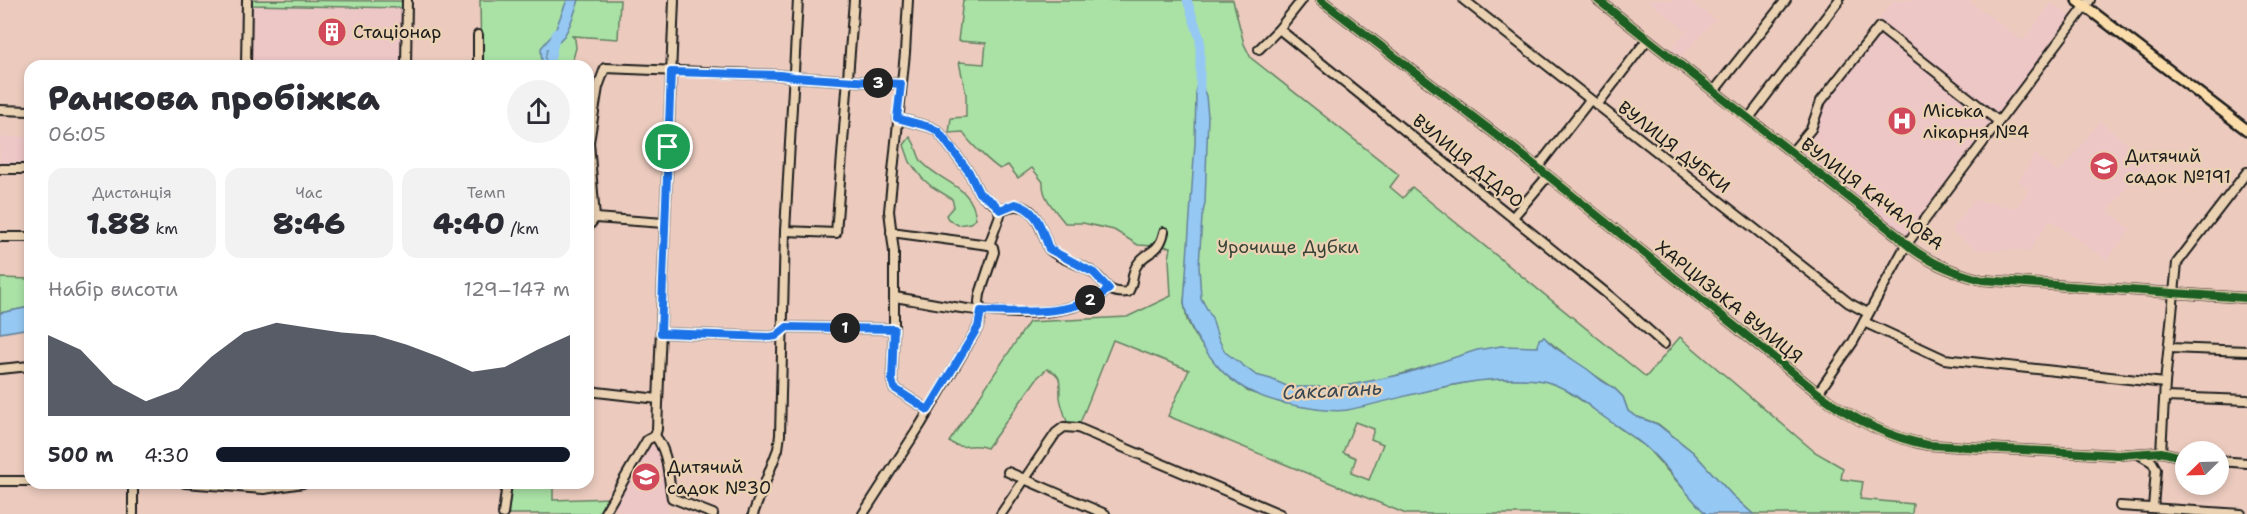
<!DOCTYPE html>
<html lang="uk">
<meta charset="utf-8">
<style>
body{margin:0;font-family:"Shantell Sans",sans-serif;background:#f2f2f3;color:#2b2b33;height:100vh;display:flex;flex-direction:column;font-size:22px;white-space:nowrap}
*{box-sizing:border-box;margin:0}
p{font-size:20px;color:#7c7c81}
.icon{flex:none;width:33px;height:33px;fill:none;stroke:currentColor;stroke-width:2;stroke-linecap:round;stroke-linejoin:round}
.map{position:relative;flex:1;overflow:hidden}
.sheet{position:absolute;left:24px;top:60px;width:570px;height:429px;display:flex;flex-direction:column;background:#fff;border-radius:18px;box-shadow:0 3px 9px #0003}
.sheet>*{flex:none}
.needle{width:39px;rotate:247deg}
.controls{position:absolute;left:2175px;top:441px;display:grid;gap:12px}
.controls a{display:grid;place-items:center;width:54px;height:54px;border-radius:50%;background:#fff;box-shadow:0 3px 9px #0003;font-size:30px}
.pin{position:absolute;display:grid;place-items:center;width:51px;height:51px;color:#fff;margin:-26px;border:3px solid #fff;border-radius:50%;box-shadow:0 2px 6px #0007}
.km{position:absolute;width:30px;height:30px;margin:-15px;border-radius:50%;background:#222;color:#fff;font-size:16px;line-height:30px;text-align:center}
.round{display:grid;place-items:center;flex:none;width:63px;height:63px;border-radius:32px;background:#f2f2f3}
.headline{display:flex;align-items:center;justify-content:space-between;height:102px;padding:0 24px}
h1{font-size:33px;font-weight:800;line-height:45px}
.stats{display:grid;grid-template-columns:repeat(3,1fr);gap:9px;height:102px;padding:6px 24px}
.stats div{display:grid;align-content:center;border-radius:15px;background:#f2f2f3;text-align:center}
.stats b{font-size:30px;font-weight:800}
.stats small{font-size:16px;font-weight:400}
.stats p{font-size:16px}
.chart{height:168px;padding:12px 24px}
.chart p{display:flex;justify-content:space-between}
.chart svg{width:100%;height:108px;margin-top:6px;fill:#111827;opacity:.7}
ul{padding:0 24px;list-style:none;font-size:20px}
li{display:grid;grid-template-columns:96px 72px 1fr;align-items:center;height:45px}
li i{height:15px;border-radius:8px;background:#111827}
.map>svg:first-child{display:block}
.built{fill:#edc6c6}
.green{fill:#aae2a6;stroke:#637f61;stroke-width:1.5;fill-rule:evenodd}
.water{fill:#95c8f2;stroke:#65839c;stroke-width:1.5}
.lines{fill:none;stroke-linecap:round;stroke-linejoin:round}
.river{stroke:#95c8f2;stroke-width:9}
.minor-casing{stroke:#1c1c1c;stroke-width:12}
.major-casing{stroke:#1c1c1c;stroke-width:14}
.minor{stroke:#ebd2b3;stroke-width:8}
.major{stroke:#fbddab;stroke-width:9}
.cycleway-casing{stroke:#ebd2b3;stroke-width:11}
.cycleway{stroke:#1b5e20;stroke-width:8}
.route-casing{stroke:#fff;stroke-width:12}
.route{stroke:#1a73e8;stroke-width:8}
.labels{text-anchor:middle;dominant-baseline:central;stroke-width:4.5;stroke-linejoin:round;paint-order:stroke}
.poi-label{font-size:18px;fill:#1c1c1c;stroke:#ebd2b3;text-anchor:start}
.street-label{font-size:18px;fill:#1c1c1c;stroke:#ebd2b3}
.park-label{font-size:18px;fill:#384438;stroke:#ebd2b3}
.water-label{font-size:20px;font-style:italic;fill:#3a4752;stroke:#ebd2b3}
</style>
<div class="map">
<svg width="2247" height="514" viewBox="0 0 2247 514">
<rect width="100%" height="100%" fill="#eccbbe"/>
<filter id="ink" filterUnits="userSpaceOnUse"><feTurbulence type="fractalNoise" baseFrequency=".0167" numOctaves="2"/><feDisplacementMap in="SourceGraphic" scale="12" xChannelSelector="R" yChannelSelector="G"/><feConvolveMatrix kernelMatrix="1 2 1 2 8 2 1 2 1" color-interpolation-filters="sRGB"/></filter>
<g filter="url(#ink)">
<!-- built -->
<g class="built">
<path d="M247,0H407L406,66H246Z"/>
<path d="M1648,0H1688L1715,20L1676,62L1666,54L1686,31Z"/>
<path d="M1894,0H1968L2023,41L2052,3L2070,16L1905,236L1794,146L1810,124L1818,99Z"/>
<path d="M2100,122L2148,160L2108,211L2131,229L2108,258L2107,260L2089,248L2050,219L2028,253L2020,250H1976L1952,231L1974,200L2016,208L2029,190L2018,182L2035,154L2059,173Z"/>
<rect x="0" y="137" width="30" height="32"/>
<path d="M648,445L658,447L669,514H626L610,507Z"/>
</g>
<!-- green -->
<g class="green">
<path d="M250,0L401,1L403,4V8L250,5Z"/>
<path d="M480,0H620L618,39L572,36L575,39L576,48L571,66H481Z"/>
<path d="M963,0H1233L1244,44L1251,58L1399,175L1390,187L1403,198L1412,187L1646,377L1680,337L1815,452L1843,468L1841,479L1863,482L1860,499L1913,504L1912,514H1753L1732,495L1693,452L1658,424L1635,416L1628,411L1623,397L1614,388L1574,361L1543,337L1538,347L1446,361L1381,380L1330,388L1279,392L1217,350L1186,282L1184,303L1187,320L1195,335L1203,347L1247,391L1282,403L1344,410L1399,396L1479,380L1524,378L1545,381L1561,387L1588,405L1648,449L1706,514H1406L1168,416L1189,370L1113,340L1078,428L1068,426C1066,417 1061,406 1060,397C1059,384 1064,375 1047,369L1038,377L987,448C970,441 967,452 949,442L1029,322L1127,317L1171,296L1169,259L1171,247L1138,245L1114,230L1083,223H1065C1055,210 1042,198 1043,182L1032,168L1018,178L1008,165L1000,169C992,164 966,140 963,132L949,133L951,118L966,117V94L959,62L984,64L986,43L958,41ZM1355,422L1374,429L1371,439L1383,444L1369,480L1351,473L1356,458L1343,452Z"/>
<path d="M910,137C917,145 917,156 922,162C941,183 973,185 976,219L970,223L958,225L948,219L946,215L954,206L952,199L931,186L922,178L910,162L904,145Z"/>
<path d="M0,278L30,279V307L0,313Z"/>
<path d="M510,483H553V500L611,498L601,514H506Z"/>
</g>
<!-- water -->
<g class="water">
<path d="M567,0H579C575,11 571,26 564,36C553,50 544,41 546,66H542L541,48L554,33Z"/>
<path d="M1200,80L1206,96L1208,116L1205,203L1202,217L1199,266L1201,298L1212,318L1218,338L1225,352L1256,375L1271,379L1289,387H1341L1404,374L1477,350L1501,346L1538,347L1539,339L1544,337L1554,347L1587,369L1602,381L1614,388L1623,397L1628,411L1635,416L1657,424L1693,452L1732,495L1753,514H1706C1686,494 1670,469 1649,450C1634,436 1614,425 1597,412C1582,400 1563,385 1543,381C1529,378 1516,379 1502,379C1448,381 1399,400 1347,410C1335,412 1322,410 1310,408C1274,403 1238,393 1215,363C1200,344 1188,327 1184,303L1195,143L1196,88Z"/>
<path d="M30,307V328L0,333V313Z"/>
</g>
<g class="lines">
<!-- river -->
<g class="river">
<path d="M1187,0L1200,39V91"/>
<path d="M549,66L556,33"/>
</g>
<!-- minor casing -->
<g class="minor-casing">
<g id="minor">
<path d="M1302,0L1279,29L1611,297L1664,344"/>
<path d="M1321,0L1511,146L1818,393C1851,418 1887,437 1928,445L2118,455L2161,452L2186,458"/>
<path d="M1464,0L1849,303L1868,313"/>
<path d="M1598,0L1898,236C1920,260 1952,272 1982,280L2247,298"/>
<path d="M478,35V66"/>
<path d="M1259,49L1279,29"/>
<path d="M246,66L247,0"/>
<path d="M406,66L407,0"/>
<path d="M1714,91L1786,0"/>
<path d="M1597,105L1647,40"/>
<path d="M0,110L30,111"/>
<path d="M897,118L930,127L938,131L969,172L979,193L998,207L1000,215L989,245"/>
<path d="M1749,118L1839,0"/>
<path d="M1792,152L1811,129L1821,101L1879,27L1998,121"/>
<path d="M1537,168L1590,100"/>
<path d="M0,169H30"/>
<path d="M1000,211C1033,193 1040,226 1049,249C1061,260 1079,263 1092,272C1106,281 1105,295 1128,292C1134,284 1131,273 1137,265C1146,250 1159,255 1164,232"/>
<path d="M1513,217L1547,177"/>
<path d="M595,218L589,142L598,87L605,68L780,75L794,77L901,84"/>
<path d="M595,218L664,223"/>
<path d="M588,227L595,218"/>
<path d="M785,231L836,233L854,0"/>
<path d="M0,237H30"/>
<path d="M895,297C956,307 1056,331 1109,289"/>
<path d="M1864,322L1944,359L2165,383"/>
<path d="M894,329V252L889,211L905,53L908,0"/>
<path d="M661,333L770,337L776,336L787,327L894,329L892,380L894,388L928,410"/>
<path d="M2169,348L2247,351"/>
<path d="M0,369L30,366"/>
<path d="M588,391L658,399"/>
<path d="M1818,393L1853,342L1906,245L2090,0"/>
<path d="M2165,397L2247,400"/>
<path d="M655,436L657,429L674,0"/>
<path d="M655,436C669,452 668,478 672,498L713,514"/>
<path d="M2161,452L2165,383L2177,263L2247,172"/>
<path d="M2140,455L2152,462L2156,469L2153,508"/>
<path d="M2218,461L2247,463"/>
<path d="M1008,472L1105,514"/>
<path d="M0,481H30"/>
<path d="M133,483V514"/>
<path d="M185,483L264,489"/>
<path d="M264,483V489L303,483"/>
<path d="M2120,506L2241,514"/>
<path d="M503,514L507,483"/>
<path d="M604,514L647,440L655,436"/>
<path d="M753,514L778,449L780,435L785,231L798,0"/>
<path d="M863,514L921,424L978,327L981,314L979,302L980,294L994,252L993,247L989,245L891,232"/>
<path d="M1001,514L1056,433L1064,427L1078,428L1280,514"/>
</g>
</g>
<!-- major casing -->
<g class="major-casing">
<path id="major" d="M2077,0L2247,130"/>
</g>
<!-- minor -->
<use href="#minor" class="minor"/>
<!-- major -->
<use href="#major" class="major"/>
<!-- cycleway casing -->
<g class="cycleway-casing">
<g id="cycleway">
<path d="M1321,0L1511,146L1818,393C1851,418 1887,437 1928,445L2118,455L2161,452L2186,458"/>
<path d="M1598,0L1898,236C1920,260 1952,272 1982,280L2247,298"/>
</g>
</g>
<!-- cycleway -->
<use href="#cycleway" class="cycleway"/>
</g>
</g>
<g class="lines" filter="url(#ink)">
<!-- route casing -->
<g class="route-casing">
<path id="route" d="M671,72L780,75L794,77L901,84L897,118L930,127L938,131L969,172L979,193L994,203L1000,210L1015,204C1038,209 1042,230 1049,249L1094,273L1109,289C1073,317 1024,312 981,311L978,327L928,410L894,388L892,380L894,329L787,327L776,336L770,337L661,333Z"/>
</g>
<!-- route -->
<use href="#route" class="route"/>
</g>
<!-- icons -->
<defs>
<g id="building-disc" transform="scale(1.5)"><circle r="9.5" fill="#d1495b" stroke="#ebd2b3"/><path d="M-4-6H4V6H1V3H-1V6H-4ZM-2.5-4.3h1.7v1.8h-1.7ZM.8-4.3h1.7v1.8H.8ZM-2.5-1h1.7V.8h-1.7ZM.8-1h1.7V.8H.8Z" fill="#fff"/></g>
<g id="hospital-disc" transform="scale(1.5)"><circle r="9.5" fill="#d1495b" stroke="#ebd2b3"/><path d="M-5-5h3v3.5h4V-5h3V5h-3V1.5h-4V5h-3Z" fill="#fff"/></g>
<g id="school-disc" transform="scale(1.5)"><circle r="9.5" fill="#d1495b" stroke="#ebd2b3"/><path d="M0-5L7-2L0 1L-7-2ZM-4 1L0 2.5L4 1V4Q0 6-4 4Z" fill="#fff"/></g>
</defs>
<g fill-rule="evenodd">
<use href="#building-disc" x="332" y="32"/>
<use href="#hospital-disc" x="1902" y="121"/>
<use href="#school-disc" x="2104" y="166"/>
<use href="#school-disc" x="646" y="477"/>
</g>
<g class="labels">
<!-- poi labels -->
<g class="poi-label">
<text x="353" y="32">Стаціонар</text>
<text x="1923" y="111">Міська<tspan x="1923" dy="21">лікарня №4</tspan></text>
<text x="2125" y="156">Дитячий<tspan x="2125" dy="21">садок №191</tspan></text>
<text x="667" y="467">Дитячий<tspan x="667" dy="21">садок №30</tspan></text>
</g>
<!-- street labels -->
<g class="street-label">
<text transform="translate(1674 147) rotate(38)">ВУЛИЦЯ ДУБКИ</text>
<text transform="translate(1468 161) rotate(39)">ВУЛИЦЯ ДІДРО</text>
<text transform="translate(1872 194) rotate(37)">ВУЛИЦЯ КАЧАЛОВА</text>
<text transform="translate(1729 302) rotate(39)">ХАРЦИЗЬКА ВУЛИЦЯ</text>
</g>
<!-- park labels -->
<g class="park-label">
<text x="1288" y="247">Урочище Дубки</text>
</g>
<!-- water labels -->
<g class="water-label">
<text transform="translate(1332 390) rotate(-3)">Саксагань</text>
</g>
</g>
</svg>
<div class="controls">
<a><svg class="needle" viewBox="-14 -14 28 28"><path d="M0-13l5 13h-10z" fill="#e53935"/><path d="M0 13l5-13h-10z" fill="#7c7c81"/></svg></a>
</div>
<div class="pin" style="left:668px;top:147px;background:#1e9e55"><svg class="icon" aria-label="arrive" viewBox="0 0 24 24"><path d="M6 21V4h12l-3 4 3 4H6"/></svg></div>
<b class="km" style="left:845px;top:328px">1</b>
<b class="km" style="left:1090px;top:300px">2</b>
<b class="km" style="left:878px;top:83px">3</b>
<section class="sheet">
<div class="headline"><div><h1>Ранкова пробіжка</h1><p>06:05</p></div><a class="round"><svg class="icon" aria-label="share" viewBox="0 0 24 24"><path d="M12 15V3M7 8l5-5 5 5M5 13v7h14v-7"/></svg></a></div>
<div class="stats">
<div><p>Дистанція</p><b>1.88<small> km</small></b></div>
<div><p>Час</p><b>8:46</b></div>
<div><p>Темп</p><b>4:40<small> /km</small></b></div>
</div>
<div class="chart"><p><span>Набір висоти</span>129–147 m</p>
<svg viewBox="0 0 160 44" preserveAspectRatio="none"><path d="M0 44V11L10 17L20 31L30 38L40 33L50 20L60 10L70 6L80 8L90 10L100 11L110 15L120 20L130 26L140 24L150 17L160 11V44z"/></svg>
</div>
<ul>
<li><b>500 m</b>4:30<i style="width:100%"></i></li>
</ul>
</section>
</div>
